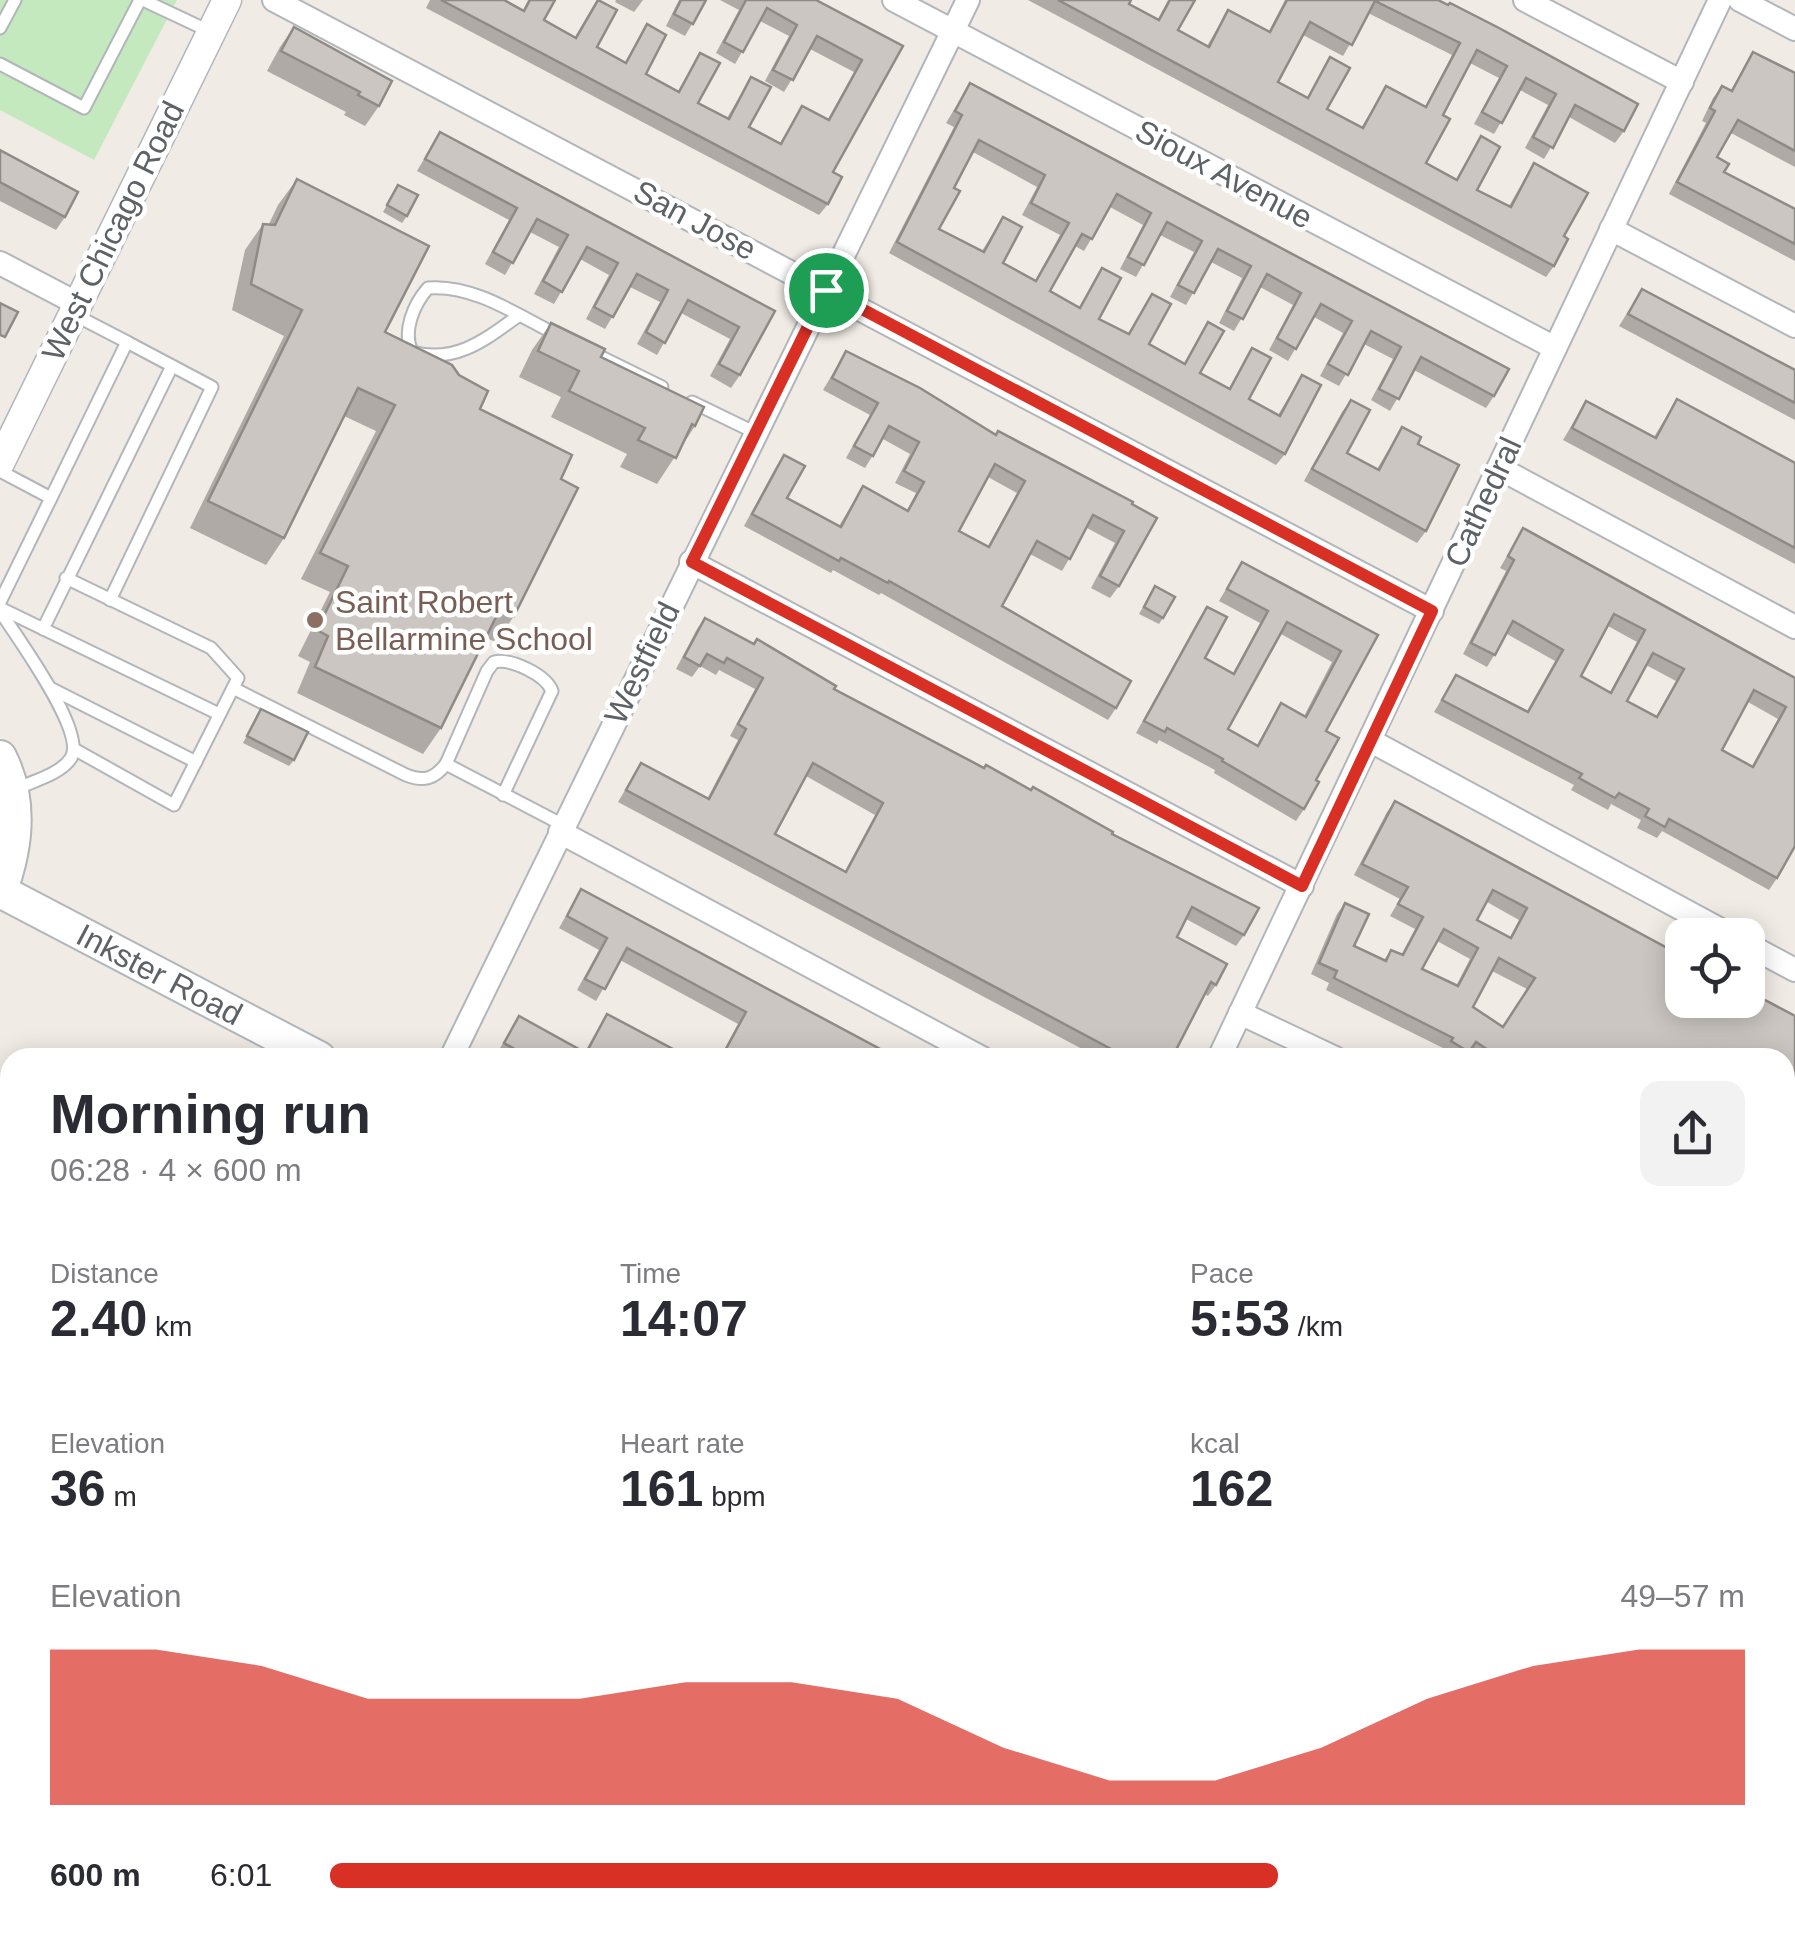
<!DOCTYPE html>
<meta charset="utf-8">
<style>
body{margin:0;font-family:Helvetica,sans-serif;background:#f2f2f3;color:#2b2b33;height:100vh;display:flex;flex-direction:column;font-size:38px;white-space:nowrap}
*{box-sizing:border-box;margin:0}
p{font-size:32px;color:#7c7c81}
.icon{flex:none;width:55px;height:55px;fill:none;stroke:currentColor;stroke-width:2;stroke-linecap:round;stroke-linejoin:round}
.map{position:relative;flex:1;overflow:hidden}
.details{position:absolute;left:0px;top:1048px;width:1795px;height:888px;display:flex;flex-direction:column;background:#fff;border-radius:30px 30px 0 0;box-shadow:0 5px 25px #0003}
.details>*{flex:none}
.tools{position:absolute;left:1665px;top:918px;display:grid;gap:20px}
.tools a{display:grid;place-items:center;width:100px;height:100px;border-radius:20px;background:#fff;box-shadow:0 5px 25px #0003;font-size:50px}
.pin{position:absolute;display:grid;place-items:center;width:85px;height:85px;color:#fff;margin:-42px;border:5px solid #fff;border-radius:50%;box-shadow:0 2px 10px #0007}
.round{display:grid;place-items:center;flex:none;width:105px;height:105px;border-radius:20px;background:#f2f2f3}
.head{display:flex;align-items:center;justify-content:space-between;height:170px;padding:0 50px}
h1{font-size:55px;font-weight:700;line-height:75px}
.stats{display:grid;grid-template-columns:repeat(3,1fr);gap:15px;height:170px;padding:10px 50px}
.stats div{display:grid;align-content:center}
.stats b{font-size:50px;font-weight:700}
.stats small{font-size:28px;font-weight:400}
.stats p{font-size:28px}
.chart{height:280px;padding:20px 50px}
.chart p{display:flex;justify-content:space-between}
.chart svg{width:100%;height:180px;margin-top:10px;fill:#d93025;opacity:.7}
ul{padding:0 50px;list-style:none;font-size:32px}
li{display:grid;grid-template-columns:160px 120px 1fr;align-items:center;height:75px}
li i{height:25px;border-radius:12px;background:#d93025}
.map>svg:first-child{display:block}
.green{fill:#c5e9bf}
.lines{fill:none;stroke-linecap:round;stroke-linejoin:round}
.service-casing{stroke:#b2b6ba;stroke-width:15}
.minor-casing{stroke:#b2b6ba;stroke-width:26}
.tertiary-casing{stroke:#b2b6ba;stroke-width:31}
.secondary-casing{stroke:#b1b6ba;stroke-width:36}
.service{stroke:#fff;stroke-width:11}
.minor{stroke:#fff;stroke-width:22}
.tertiary{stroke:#fff;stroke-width:28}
.secondary{stroke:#fff;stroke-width:32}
.wall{fill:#afaaa6;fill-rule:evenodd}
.building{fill:#cbc6c1;stroke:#8e8b87;stroke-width:2.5;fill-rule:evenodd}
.route-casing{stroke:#fff;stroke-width:20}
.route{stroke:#d93025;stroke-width:12}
.education-dot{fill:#8d6e63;stroke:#fff;stroke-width:4}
.labels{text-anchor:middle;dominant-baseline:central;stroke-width:9;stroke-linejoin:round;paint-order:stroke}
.street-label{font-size:32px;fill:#5c6266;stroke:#fff}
.education-label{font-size:32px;fill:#785e54;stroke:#fff;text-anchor:start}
</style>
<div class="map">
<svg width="1795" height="1933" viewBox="0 0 1795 1933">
<rect width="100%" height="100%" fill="#f0ebe4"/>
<!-- green -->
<path class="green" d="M0,0H177L94,160L0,110Z"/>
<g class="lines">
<!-- service casing -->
<g class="service-casing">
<g id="service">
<path d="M143,0L211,32"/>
<path d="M0,28L15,0"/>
<path d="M0,64L84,108L140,0"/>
<path d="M518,316C485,340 455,364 412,352C402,331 414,304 428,288C474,284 519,316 559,336"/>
<path d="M589,351L662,387"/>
<path d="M692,402L756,433"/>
<path d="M0,471L51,498L0,602"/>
<path d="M51,498L127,342L73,314"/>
<path d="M66,578L211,648L238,678L174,805L74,749"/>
<path d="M110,600L212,387L127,342"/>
<path d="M0,608L219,714"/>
<path d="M0,611C16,636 87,732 71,758C61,774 33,781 16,789"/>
<path d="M43,629L172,366"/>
<path d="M50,688L196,762"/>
<path d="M233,688L406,775C424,782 434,779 446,764L563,825"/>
<path d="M446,764L487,671L494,662C511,658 546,675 552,691L503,795"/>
</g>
</g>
<!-- minor casing -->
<g class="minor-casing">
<g id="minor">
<path d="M274,0L1432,611"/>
<path d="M894,0L1555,348"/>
<path d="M1525,0L1682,82"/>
<path d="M1740,0L1795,29"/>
<path d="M1611,229L1795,326"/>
<path d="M0,263L78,304"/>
<path d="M1499,468L1795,627"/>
<path d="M691,562L1302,886"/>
<path d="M1371,741L1730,935"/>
<path d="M560,832L982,1058"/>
<path d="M1748,945L1795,970"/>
<path d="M1240,1013L1335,1058"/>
<path d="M451,1058L968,0"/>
<path d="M1219,1058L1720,0"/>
<path d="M1785,1317L1795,1322"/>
<path d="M849,1933L854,1925"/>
<path d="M1369,1933L1373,1925"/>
</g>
</g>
<!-- tertiary casing -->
<g class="tertiary-casing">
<path id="tertiary" d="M0,463L227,0"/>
</g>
<!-- secondary casing -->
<g class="secondary-casing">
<g id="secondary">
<path d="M0,757C22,800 17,847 0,892"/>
<path id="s1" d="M0,891L319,1058"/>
<path d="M1785,1845L1795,1850"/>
</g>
</g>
<!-- service -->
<use href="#service" class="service"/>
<!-- minor -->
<use href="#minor" class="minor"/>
<!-- tertiary -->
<use href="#tertiary" class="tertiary"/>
<!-- secondary -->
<use href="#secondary" class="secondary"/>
</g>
<!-- wall -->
<g class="wall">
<path d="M430,0H504L523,10L528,0H555L544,20L575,37L597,0V47L625,62L647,24L646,74L678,91L700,53L698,103L727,118L751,77L749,127L780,143L802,106L828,119L854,72L810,49L784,92L765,81L789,36L760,21L735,64L716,53L739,10L720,0H816L903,46L833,172L828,204L819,215L426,8Z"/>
<path d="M616,0H643L634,12L615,2Z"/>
<path d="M679,0H706L685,36L666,26Z"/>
<path d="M1028,0H1131L1129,4L1158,19L1168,0H1195L1178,30L1207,46L1228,10L1269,31L1285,0H1438L1624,131L1615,143L1569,117L1544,159L1525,148L1548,105L1520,90L1494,134L1474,124L1499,78L1470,63L1443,115L1426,163L1456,179L1481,136L1477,190L1509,206L1534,163L1564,236L1554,266L1546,277ZM1368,13L1452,55L1425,107L1386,86L1361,128L1327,109L1330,57L1307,98L1278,82L1303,35L1343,56Z"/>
<path d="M294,27L379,106L365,126L344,115L346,112L267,71L280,47Z"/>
<path d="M1753,52L1795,73V167L1731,133L1717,157L1724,172L1795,209V261L1669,194L1706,123L1702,121L1713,98L1722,86L1731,90Z"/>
<path d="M970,83L1494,396L1486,408L1414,370L1390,411L1371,400L1393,359L1364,344L1339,386L1320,376L1343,333L1314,317L1288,361L1269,350L1293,305L1260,287L1234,331L1219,323L1242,278L1211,262L1186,305L1170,297L1194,252L1160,235L1136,277L1120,269L1143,225L1110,207L1084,251L1075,246L1050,291L1079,307L1102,268L1099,319L1128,334L1152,294L1149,344L1184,363L1208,322L1200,373L1229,388L1252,348L1249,399L1278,415L1302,375L1285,454L1276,465L889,253L954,127L946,123ZM973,152L1037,187L1022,215L1060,235L1035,281L1003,263V217L982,251L939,229L954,188Z"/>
<path d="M440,132L775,311L740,375L731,388L710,376L730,339L681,313L657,355L637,344L660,302L630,287L605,329L586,319L609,275L580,259L554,304L534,294L559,247L530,232L505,275L485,264L509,220L417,171Z"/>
<path d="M0,150L65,217L56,230L0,201Z"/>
<path d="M297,179L385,332L480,409L561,479L514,616L496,642L486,638L441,728L423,754L297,693L310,662L298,656L330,592L301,579L376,431L344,416L284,538L266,565L190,528L284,336L232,310L245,250L263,224H269L278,205Z"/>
<path d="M398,185L407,216L402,223L383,212Z"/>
<path d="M1642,289L1795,370V420L1619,326Z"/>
<path d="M551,323L601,357L695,426L657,484L620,467L627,454L551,417L561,397L519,377L532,350Z"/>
<path d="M846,351L996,435L1133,502L1119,586L1110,598L1091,588L1115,543L1087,528L1062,571L1030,554L1002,606L1116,708L1108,720L881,593L879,595L833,570L831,573L744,526L776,467L784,455L787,498L839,526L863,486L907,510L916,493L895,483L910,454L883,439L865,468L846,458L870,415L823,390ZM988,477L1017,493L988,546L959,531Z"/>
<path d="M1677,399L1795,463V564L1563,440L1586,401L1654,437Z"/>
<path d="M1351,400L1347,453L1377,469L1402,427L1418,444L1426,531L1417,543L1304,481L1342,412Z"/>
<path d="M1523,528L1795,678L1777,878L1769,890L1662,831L1657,838L1637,828L1641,820L1611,804L1608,810L1571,790L1574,785L1434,712L1456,675L1527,711L1555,661L1507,634L1487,667L1463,654L1506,571L1500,568ZM1608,626L1637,642L1610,692L1581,676ZM1646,665L1676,681L1656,717L1627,701ZM1748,702L1778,719L1752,766L1722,750Z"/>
<path d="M1242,562L1378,635L1326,731L1316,780L1304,809L1296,821L1214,773L1215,770L1159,740L1157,744L1136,733L1199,619L1207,607L1205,658L1233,673L1260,623L1219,601ZM1281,634L1332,662L1304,716L1281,703L1257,745L1228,729Z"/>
<path d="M1155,586L1163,618L1159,624L1139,614Z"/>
<path d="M705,618L834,689L1112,834L1244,935L1236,946L1186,919L1177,937L1216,985L1208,996L1204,994L1177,1048L1181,1058H1099L618,802L641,763L707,799L738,740L730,736L755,689L719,670L716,675L700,666L692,677L676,669L697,629ZM806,776L875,815L845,871L775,834Z"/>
<path d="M261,709L294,760L289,766L243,743Z"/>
<path d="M1395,801L1785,1058H1474L1468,1053L1465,1058H1452L1443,1052L1445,1049L1326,990L1329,983L1311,974L1337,914L1345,903L1354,946L1384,960L1391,950L1401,955L1415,929L1390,916L1400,899L1354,875L1387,812ZM1487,902L1519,920L1510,937L1477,920ZM1437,941L1470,959L1456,986L1422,969ZM1492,971L1527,989L1503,1026L1473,1007Z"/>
<path d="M581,889L897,1058H720L738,1024L620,960L596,1001L577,990L599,950L559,928Z"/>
<path d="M607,1014L690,1058H501L496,1055L519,1016L585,1052Z"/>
<path d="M1785,1366L1790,1393L1795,1396V1499L1785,1494Z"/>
<path d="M1785,1655L1795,1659V1691L1788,1700L1785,1699Z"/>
<path d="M716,1925H780L774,1933H711Z"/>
</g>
<!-- building -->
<g class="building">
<path d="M441,0H504L524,11L530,0H555L544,20L576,38L598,0L617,10L597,47L626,63L647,24L666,35L646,74L679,92L700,53L720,63L698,103L729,119L751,77L771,87L749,127L781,144L802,106L829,120L862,60L817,36L793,80L773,70L797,25L767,8L743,52L724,42L746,0H816L903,46L833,172L842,177L828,204Z"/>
<path d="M681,0H706L693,24L674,14Z"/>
<path d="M1058,0H1131L1129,4L1159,20L1170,0H1195L1178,30L1209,47L1228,10L1270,32L1287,0H1438L1448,5L1450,3L1499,28L1638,104L1624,131L1575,105L1553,148L1533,137L1556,94L1526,78L1502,123L1482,112L1507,66L1477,50L1443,115L1450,119L1426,163L1457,180L1481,136L1500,147L1477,190L1511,207L1534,163L1588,193L1564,236L1568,239L1554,266ZM1375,1L1460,43L1426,107L1386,86L1363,128L1327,109L1350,68L1330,57L1308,98L1278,82L1310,22L1352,45Z"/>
<path d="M294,27L392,81L379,106L358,95L360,92L281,51Z"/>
<path d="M1753,52L1795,73V151L1738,120L1717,157L1729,164L1724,172L1795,209V244L1677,182L1715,111L1710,108L1722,86L1732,91Z"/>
<path d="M970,83L1509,369L1494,396L1421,357L1399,399L1379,389L1401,347L1371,331L1348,375L1328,364L1352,321L1321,304L1296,349L1277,338L1301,293L1267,274L1243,319L1227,311L1251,266L1218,249L1194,293L1178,285L1202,241L1167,222L1144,265L1128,257L1151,213L1117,194L1092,239L1082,234L1050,291L1080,308L1102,268L1121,278L1099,319L1129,334L1152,294L1171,304L1149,344L1185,364L1208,322L1224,331L1200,373L1230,389L1252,348L1271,358L1249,399L1280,416L1302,375L1321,385L1285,454L897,242L962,115L955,111ZM979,140L1045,175L1031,203L1069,223L1036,281L1003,263L1022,227L1003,217L984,252L939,229L960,191L954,188Z"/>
<path d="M440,132L775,311L740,375L719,364L739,327L688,300L665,343L646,332L668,290L637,274L613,317L594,307L618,263L587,247L562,292L543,281L568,235L537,219L513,263L493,252L517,208L425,159Z"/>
<path d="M0,150L78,192L65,217L0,182Z"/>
<path d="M297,179L429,246L385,332L452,365L459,375L488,391L480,409L572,455L561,479L578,488L514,616L500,609L441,728L315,667L328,636L317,630L348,566L320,553L395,405L358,388L284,538L208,501L302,310L251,284L263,224L275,225Z"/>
<path d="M398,185L418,195L407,216L387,205Z"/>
<path d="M1642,289L1795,370V403L1628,314Z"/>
<path d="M0,303L18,312L5,337L0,335Z"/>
<path d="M551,323L605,349L601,357L704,407L695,426L692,424L676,458L638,440L645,428L569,391L579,371L538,351Z"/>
<path d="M846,351L920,388L996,435L998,431L1133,502L1132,504L1157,518L1119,586L1100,576L1124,531L1093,515L1070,559L1037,541L1002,606L1131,681L1116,708L889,581L888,583L841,558L839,561L752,514L784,455L805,466L787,498L841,527L863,486L908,511L924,482L904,471L919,442L889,426L873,456L854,446L878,403L832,378ZM995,464L1025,481L989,547L959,531Z"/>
<path d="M1677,399L1795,463V548L1572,428L1586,401L1656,438Z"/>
<path d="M1351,400L1370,410L1347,453L1379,470L1402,427L1421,437L1418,444L1459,465L1426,531L1312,469Z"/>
<path d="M1523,528L1795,678V846L1777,878L1669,819L1665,827L1645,816L1649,809L1619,793L1615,798L1579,778L1582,774L1442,700L1456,675L1528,712L1563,650L1513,621L1495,655L1471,643L1514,560L1508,556ZM1614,614L1645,630L1611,693L1581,676ZM1653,653L1684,669L1657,717L1627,701ZM1754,690L1786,707L1753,767L1722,750Z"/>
<path d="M1242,562L1378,635L1326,731L1339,738L1316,780L1319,782L1304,809L1222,761L1223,759L1167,728L1165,732L1144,721L1207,607L1227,617L1205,658L1234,674L1268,611L1227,589ZM1287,622L1341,651L1306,717L1281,703L1258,746L1228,729Z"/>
<path d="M1155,586L1175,597L1163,618L1144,607Z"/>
<path d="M705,618L754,644L757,639L836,686L834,689L984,768L986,765L1031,790L1033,787L1113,832L1112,834L1259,908L1244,935L1192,907L1177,937L1227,964L1216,985L1211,982L1177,1048L1184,1052L1181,1058H1128L626,790L641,763L709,799L746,729L738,724L763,678L727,658L724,663L707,654L700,666L684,657ZM813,763L883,803L846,872L775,834Z"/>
<path d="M261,709L308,732L294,760L247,736Z"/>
<path d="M1395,801L1682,956V1000H1748V991L1795,1016V1108L1785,1126V1058H1500L1476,1042L1469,1052L1451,1041L1453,1038L1334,978L1337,971L1319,963L1345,903L1369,914L1354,946L1386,961L1391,950L1403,955L1423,917L1398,904L1408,887L1362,864ZM1493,890L1527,908L1511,938L1477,920ZM1444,929L1478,948L1458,986L1422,969ZM1499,958L1535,978L1503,1027L1473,1007Z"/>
<path d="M581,889L897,1058H721L746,1012L627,948L605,989L585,979L607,938L567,916Z"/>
<path d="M607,1014L690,1058H530L504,1043L519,1016L586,1053Z"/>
<path d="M1785,1128L1795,1134V1205L1785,1223Z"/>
<path d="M1785,1366L1795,1372V1383L1790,1393L1795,1396V1483L1785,1478Z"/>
<path d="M1785,1655L1795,1659V1686L1785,1682Z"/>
<path d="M0,1879L10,1885V1918L2,1933H0Z"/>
<path d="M726,1925H767L763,1933H727L730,1927Z"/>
<path d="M920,1925H934L947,1933H916Z"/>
<path d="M1258,1925H1312L1307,1933H1254Z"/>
<path d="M1436,1925H1489L1484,1933H1432Z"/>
</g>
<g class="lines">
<!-- route casing -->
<g class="route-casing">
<path id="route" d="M826,290L1432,611L1302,886L692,562Z"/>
</g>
<!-- route -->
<use href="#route" class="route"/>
</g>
<!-- markers -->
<circle class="education-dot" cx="315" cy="620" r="10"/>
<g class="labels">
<!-- street labels -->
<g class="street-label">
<text transform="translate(1224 174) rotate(28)">Sioux Avenue</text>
<text transform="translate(695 220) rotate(28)">San Jose</text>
<text transform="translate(113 231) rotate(-64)">West Chicago Road</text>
<text transform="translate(1483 502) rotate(-65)">Cathedral</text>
<text transform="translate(642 663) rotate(-64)">Westfield</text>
<text stroke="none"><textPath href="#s1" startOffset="180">Inkster Road</textPath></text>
</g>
<!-- education labels -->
<g class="education-label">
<text x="335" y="602">Saint Robert<tspan x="335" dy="37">Bellarmine School</tspan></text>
</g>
</g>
</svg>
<div class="tools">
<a><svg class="icon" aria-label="locate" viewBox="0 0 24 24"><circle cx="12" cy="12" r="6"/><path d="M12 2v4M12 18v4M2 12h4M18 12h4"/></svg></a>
</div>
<div class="pin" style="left:826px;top:290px;background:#1e9e55"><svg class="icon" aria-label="arrive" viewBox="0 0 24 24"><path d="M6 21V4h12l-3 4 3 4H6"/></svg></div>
<section class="details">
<div class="head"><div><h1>Morning run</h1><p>06:28 · 4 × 600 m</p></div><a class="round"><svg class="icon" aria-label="share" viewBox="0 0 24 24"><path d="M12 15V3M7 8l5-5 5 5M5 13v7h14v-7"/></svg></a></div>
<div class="stats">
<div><p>Distance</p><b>2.40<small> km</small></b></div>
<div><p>Time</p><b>14:07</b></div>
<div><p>Pace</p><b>5:53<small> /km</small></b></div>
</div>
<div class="stats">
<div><p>Elevation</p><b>36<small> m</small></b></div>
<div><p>Heart rate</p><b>161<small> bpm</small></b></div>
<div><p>kcal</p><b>162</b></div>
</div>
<div class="chart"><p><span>Elevation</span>49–57 m</p>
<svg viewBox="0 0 160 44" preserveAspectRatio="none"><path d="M0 44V6L10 6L20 10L30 18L40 18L50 18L60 14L70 14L80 18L90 30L100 38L110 38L120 30L130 18L140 10L150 6L160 6V44z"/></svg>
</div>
<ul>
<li><b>600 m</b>6:01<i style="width:67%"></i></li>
</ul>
</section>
</div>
